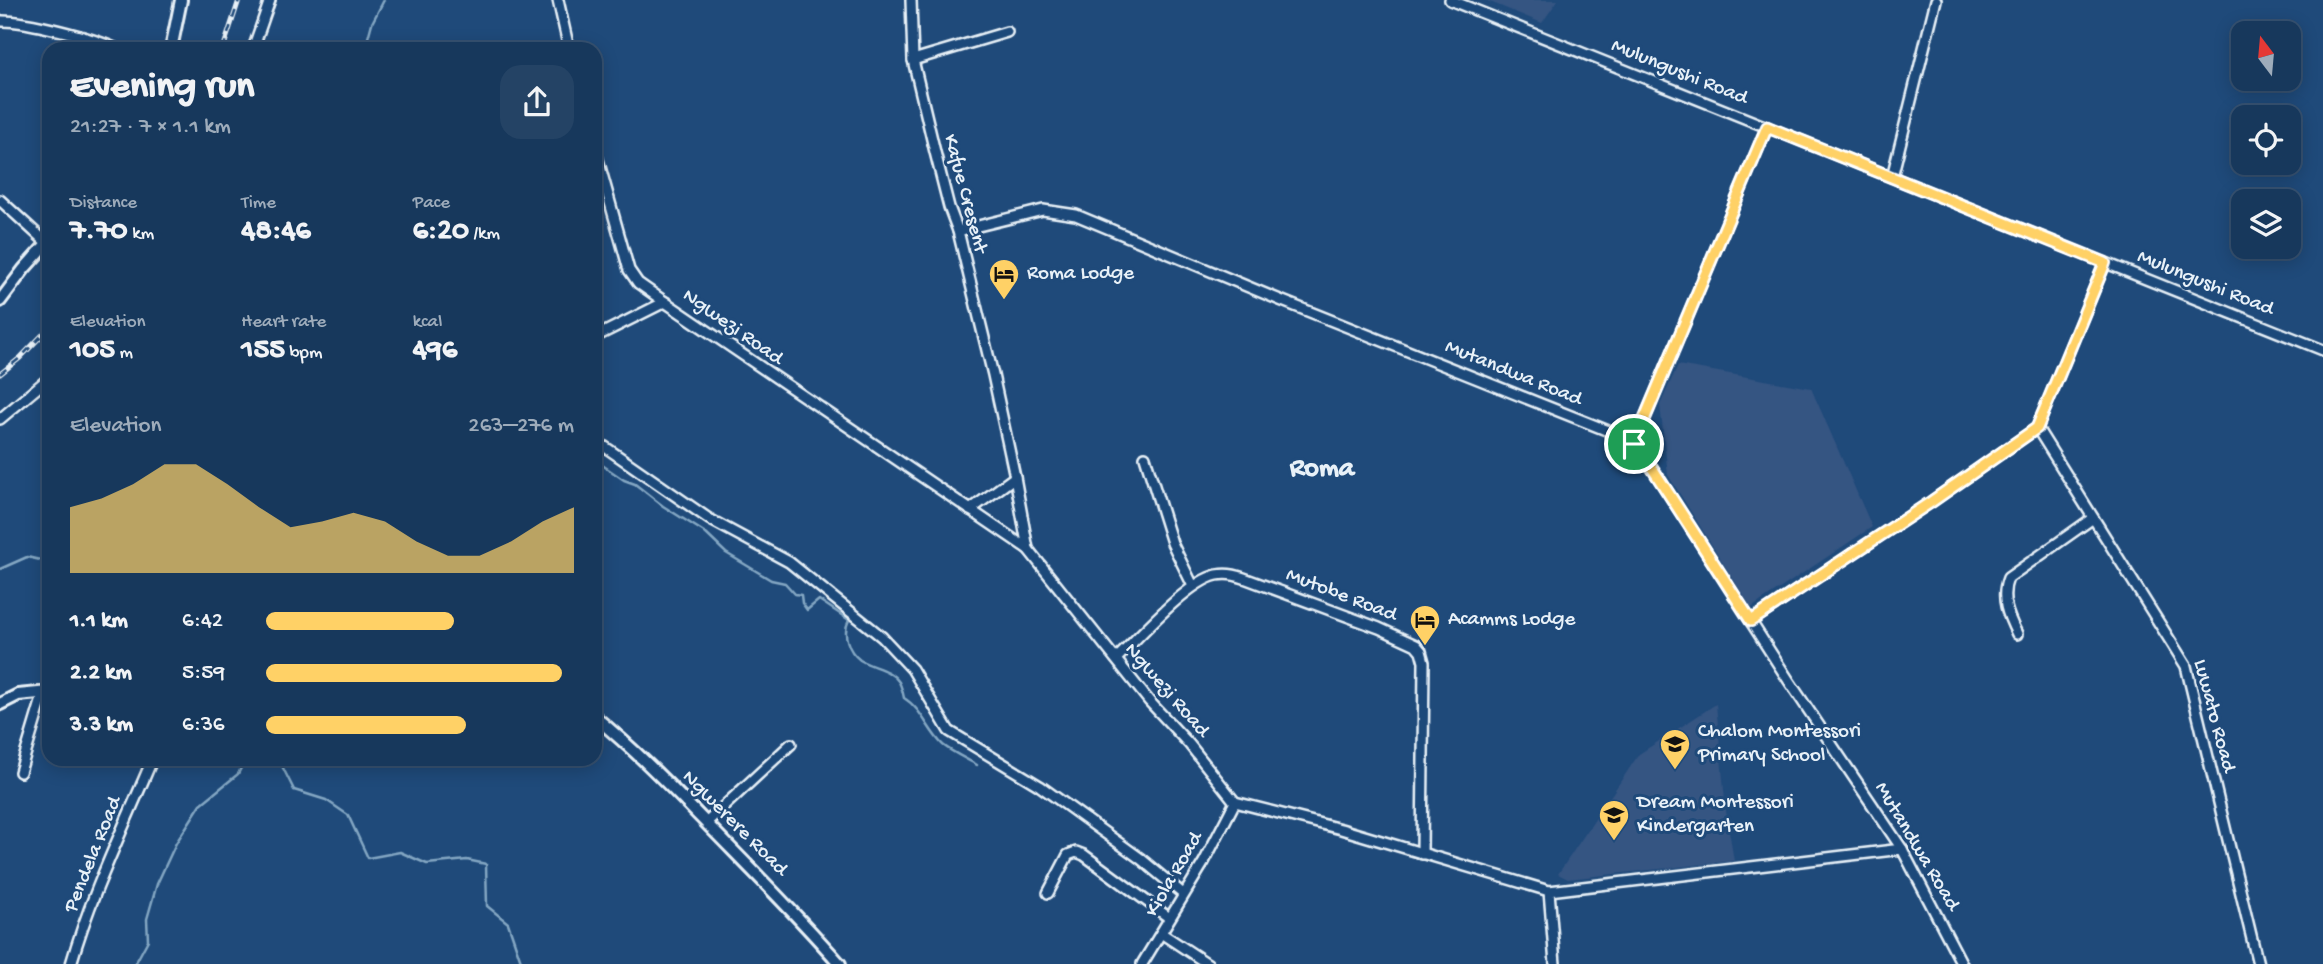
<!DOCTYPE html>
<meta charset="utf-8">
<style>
body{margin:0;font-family:"Gochi Hand",sans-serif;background:#244365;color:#f1f3f6;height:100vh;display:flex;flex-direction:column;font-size:26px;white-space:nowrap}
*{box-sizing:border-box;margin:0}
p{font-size:23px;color:#9eacbb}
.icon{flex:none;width:38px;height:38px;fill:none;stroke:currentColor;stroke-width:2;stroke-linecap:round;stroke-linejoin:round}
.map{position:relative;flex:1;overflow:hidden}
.side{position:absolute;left:42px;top:42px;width:560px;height:724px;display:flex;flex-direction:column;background:#17385c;border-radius:21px;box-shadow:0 4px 18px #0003,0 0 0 2px #365272}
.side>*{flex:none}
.needle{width:46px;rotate:344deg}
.controls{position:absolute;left:2231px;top:21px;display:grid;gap:14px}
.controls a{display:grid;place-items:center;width:70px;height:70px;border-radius:14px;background:#17385c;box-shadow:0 4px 18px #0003,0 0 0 2px #365272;font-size:35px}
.pin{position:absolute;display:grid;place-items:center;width:60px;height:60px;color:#fff;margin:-30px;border:4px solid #fff;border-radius:50%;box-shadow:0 2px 7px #0007}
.round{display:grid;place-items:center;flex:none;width:74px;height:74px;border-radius:21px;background:#244365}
.overview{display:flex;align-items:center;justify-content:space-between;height:119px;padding:0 28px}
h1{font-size:38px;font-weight:700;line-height:52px}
.stats{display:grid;grid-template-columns:repeat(3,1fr);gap:10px;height:119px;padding:7px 28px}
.stats div{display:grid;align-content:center}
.stats b{font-size:30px;font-weight:700}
.stats small{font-size:19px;font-weight:400}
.stats p{font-size:19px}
.chart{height:196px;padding:14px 28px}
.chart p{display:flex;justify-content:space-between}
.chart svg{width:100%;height:126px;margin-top:7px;fill:#ffd166;opacity:.7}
ul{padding:0 28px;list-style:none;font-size:23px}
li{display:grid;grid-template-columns:112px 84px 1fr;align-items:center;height:52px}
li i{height:18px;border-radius:9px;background:#ffd166}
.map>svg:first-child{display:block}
.built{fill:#345482}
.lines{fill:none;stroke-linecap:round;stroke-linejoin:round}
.stream{stroke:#84a7c3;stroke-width:2.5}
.minor-casing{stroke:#e8f1f8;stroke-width:14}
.tertiary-casing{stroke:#e8f1f8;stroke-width:16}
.minor{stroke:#1f4a7a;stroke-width:9}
.tertiary{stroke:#1f4a7a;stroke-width:10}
.rail-casing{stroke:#e8f1f8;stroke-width:5}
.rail{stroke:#1f4a7a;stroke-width:2.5;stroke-dasharray:8;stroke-linecap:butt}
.route-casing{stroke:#fff;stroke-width:14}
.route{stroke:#ffd166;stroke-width:9}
.labels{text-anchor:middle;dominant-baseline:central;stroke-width:6;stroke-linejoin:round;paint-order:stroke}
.street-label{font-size:21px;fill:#e8f1f8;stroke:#1f4a7a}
.poi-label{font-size:21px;fill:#e8f1f8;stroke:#1f4a7a;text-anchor:start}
.district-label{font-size:28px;font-weight:bold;fill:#e8f1f8;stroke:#1f4a7a}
</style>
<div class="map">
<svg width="2323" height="964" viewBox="0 0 2323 964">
<rect width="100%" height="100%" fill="#1f4a7a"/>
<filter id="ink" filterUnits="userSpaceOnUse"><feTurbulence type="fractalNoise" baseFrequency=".0143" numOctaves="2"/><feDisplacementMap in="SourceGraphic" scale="14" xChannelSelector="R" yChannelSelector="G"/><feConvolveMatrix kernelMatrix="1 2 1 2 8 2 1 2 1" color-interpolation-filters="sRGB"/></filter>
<g filter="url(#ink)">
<!-- built -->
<g class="built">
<path d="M1485,0H1558L1542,23Z"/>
<path d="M1678,365L1811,388L1872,527L1751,608L1668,475L1660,405Z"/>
<path d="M1716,704L1726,811L1734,861L1568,879L1558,874L1639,754Z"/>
</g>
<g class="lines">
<!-- stream -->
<g class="stream">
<path d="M365,49L372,23L384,0"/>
<path d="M595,460L624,480L635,484L663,506L704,532L726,553L771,580L785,583L795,594L801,595L802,603L807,610L819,600L849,620C842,633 848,651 860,660C873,668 889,668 899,682C901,686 903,693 904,698C922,709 928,731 943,745C953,753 967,759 977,765"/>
<path d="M0,569L27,557L49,562"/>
<path d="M279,760L294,790L326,800L348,815L368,858L400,852L427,864L467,860L486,864L487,906L508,923L522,964"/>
<path d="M135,964L148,940L147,919L157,884L176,843L201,804L238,774L245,760"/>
</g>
<!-- minor casing -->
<g class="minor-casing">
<g id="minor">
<path d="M558,0L569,49"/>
<path d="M911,0L913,60L935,152L949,207L958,231L993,375L1015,477L1028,549"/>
<path d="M1450,0L2323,350"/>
<path d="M0,21C26,20 93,38 117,49"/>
<path d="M253,49L270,0"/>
<path d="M913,60L1007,32"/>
<path d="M595,149L629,270L638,283L665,302L1028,549L1149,701L1189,744L1235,802L1341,829L1549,891L1902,849"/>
<path d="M1892,177L1936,0"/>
<path d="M0,200L47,243"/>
<path d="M958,231L1043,210L1076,215L1280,300L1616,434L1634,444L1647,460L1789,681L1902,849L1962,964"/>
<path d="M595,337L665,302"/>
<path d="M0,419L49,378"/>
<path d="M2037,428L2186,666L2258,964"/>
<path d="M595,440L709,519L789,562L882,637L912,669L949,731L1040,786L1141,859L1183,894"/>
<path d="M1634,444L1767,127"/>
<path d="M1145,457L1172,543L1193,586"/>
<path d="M970,510L1015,477"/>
<path d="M1751,621L1931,502L2037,428L2105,263"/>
<path d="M2017,634C2008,616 2000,598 2008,578L2093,518"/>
<path d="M1116,659C1139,637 1188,581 1217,575C1226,573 1236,575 1244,578L1379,628L1416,645L1421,651L1424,662L1422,854"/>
<path d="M20,772L44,692"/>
<path d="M706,823L791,744"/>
<path d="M1549,891L1555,964"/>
<path d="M1048,893L1068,855L1076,852L1084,855L1168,917"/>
<path d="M1161,933L1208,964"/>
<path d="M71,964C91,894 124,827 152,760"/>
<path d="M1142,964L1204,862L1235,802"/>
</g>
</g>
<!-- tertiary casing -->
<g class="tertiary-casing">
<g id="tertiary">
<path d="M171,49L181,0"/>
<path d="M0,301L24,269L49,241"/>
<path d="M0,704L18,695L49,692"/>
<path d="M595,717C638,752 676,792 715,832C757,875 800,918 840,964"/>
</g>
</g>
<!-- minor -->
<use href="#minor" class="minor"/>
<!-- tertiary -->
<use href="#tertiary" class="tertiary"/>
<!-- rail casing -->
<g class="rail-casing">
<g id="rail">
<path d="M223,49L239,0"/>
<path d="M0,374L20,358L49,328"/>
</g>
</g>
<!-- rail -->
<use href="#rail" class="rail"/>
</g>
</g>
<g class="lines" filter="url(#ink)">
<!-- route casing -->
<g class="route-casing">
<path id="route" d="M1767,127L2105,263L2037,428L1931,502L1751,621L1647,460L1634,444Z"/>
</g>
<!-- route -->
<use href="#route" class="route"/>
</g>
<!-- icons -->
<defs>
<g id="hotel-pin" transform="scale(1.575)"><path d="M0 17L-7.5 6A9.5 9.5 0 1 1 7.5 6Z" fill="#ffd166" stroke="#1f4a7a"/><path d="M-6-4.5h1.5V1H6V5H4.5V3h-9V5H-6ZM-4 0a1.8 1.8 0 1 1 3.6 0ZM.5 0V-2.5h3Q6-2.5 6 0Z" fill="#111"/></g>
<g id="school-pin" transform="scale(1.575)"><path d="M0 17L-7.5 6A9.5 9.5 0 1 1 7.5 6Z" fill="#ffd166" stroke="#1f4a7a"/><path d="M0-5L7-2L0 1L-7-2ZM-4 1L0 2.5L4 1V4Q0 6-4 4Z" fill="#111"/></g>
</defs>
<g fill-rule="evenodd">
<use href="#hotel-pin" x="1004" y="274"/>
<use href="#hotel-pin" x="1425" y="620"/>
<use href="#school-pin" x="1675" y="744"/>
<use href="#school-pin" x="1614" y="815"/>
</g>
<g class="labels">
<!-- street labels -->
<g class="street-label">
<text transform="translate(1679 73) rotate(22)">Mulungushi Road</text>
<text transform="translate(964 194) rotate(75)">Kafue Cresent</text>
<text transform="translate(2205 284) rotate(22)">Mulungushi Road</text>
<text transform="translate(732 328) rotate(35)">Ngwezi Road</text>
<text transform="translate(1513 374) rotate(22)">Mutandwa Road</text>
<text transform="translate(1341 596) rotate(21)">Mutobe Road</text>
<text transform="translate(1166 691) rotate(49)">Ngwezi Road</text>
<text transform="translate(2213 716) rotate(75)">Luwato Road</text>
<text transform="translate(734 824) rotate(45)">Ngwerere Road</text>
<text transform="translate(1916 847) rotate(59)">Mutandwa Road</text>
<text transform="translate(94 855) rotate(-68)">Pendela Road</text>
<text transform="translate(1175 875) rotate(-60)">Kiola Road</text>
</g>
<!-- poi labels -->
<g class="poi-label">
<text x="1027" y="274">Roma Lodge</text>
<text x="1448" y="620">Acamms Lodge</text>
<text x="1698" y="732">Chalom Montessori<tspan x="1698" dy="24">Primary School</tspan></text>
<text x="1637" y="803">Dream Montessori<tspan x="1637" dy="24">Kindergarten</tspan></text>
</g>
<!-- district labels -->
<g class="district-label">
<text x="1322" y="469">Roma</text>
</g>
</g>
</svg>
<div class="controls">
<a><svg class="needle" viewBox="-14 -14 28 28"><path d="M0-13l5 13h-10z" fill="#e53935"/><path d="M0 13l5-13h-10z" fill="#9eacbb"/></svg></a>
<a><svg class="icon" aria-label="locate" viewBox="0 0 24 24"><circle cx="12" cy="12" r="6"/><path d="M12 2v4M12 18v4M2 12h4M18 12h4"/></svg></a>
<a><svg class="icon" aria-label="layers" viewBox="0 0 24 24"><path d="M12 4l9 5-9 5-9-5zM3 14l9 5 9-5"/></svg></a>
</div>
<div class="pin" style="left:1634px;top:444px;background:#1e9e55"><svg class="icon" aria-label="arrive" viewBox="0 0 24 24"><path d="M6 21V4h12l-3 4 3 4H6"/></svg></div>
<section class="side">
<div class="overview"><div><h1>Evening run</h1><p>21:27 · 7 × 1.1 km</p></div><a class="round"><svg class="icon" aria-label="share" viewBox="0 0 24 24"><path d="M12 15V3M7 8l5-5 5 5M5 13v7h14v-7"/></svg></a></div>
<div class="stats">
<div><p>Distance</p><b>7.70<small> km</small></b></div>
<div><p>Time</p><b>48:46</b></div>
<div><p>Pace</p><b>6:20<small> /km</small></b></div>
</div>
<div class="stats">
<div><p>Elevation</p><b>105<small> m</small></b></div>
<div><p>Heart rate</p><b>155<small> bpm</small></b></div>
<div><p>kcal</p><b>496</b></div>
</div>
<div class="chart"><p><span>Elevation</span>263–276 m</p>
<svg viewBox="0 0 160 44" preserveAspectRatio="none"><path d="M0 44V21L10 18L20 13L30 6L40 6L50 13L60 21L70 28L80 26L90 23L100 26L110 33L120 38L130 38L140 33L150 26L160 21V44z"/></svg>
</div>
<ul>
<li><b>1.1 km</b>6:42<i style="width:61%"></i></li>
<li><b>2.2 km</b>5:59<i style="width:96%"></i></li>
<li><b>3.3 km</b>6:36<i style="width:65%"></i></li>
</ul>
</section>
</div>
